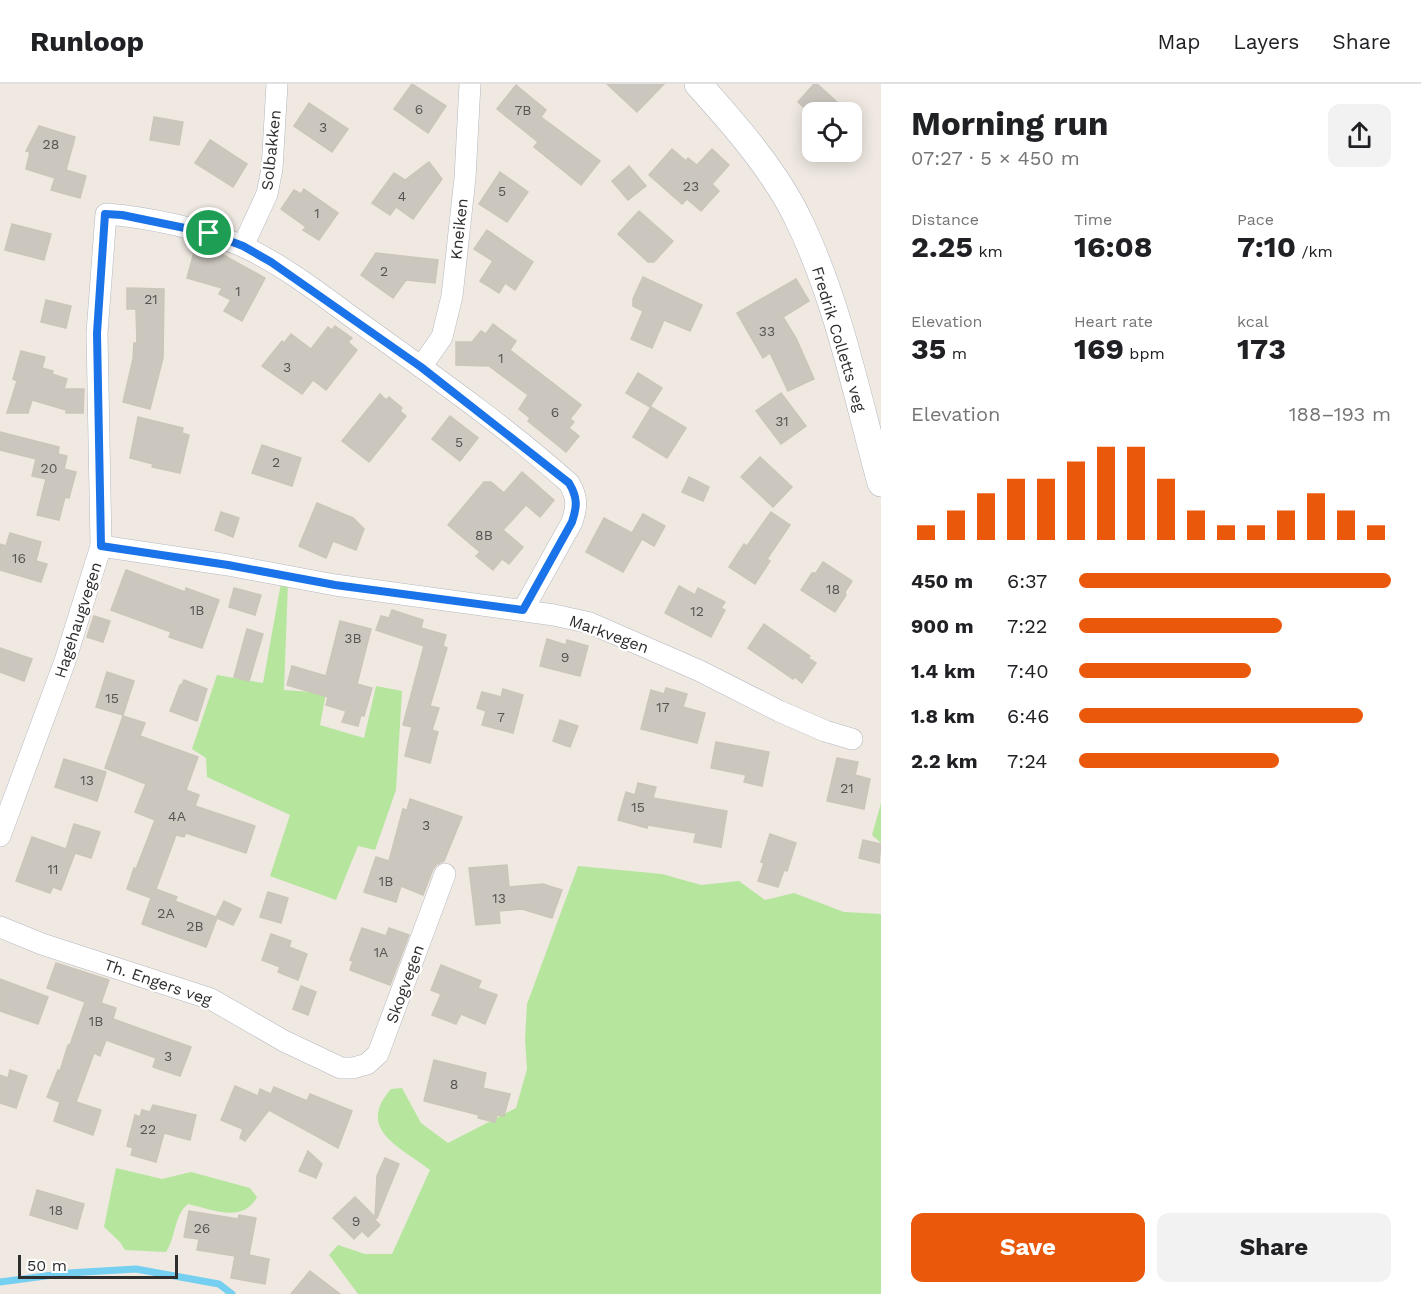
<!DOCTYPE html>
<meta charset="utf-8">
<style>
body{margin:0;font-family:"Work Sans",sans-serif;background:#f2f2f2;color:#202124;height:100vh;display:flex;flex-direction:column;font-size:22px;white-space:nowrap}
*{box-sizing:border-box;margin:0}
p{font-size:20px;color:#757577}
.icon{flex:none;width:33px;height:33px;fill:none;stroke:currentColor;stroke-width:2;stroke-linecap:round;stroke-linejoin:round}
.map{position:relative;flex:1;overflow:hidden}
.side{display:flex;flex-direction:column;background:#fff;width:540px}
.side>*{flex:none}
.fabs{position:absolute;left:802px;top:18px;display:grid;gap:12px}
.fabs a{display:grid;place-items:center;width:60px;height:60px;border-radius:12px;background:#fff;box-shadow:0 3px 15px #0003;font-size:30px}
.scale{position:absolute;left:18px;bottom:15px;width:160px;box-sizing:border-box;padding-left:6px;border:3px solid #2e2e2e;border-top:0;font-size:16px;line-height:21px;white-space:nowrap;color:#2e2e2e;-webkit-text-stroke:4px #fff;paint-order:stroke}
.pin{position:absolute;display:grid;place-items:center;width:51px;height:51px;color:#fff;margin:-26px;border:3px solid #fff;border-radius:50%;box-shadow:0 2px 6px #0007}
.round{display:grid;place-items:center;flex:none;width:63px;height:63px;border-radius:12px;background:#f2f2f2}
.head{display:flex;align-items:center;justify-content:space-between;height:102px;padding:0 30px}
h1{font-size:33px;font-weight:700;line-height:45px}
.stats{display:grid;grid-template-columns:repeat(3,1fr);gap:9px;height:102px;padding:6px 30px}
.stats div{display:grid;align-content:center}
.stats b{font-size:30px;font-weight:700}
.stats small{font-size:16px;font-weight:400}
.stats p{font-size:16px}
.chart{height:168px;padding:12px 30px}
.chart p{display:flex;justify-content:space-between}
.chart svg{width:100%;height:108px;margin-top:6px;stroke:#ea580c;stroke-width:6}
.primary-button{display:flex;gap:12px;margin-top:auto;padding:12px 30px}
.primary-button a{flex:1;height:69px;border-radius:12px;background:#ea580c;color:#fff;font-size:24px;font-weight:700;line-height:69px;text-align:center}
.primary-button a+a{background:#f2f2f2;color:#202124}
ul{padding:0 30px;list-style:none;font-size:20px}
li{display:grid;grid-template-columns:96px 72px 1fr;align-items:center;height:45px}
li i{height:15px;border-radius:8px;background:#ea580c}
header{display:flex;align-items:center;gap:36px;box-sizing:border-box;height:84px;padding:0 30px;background:#fff;border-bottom:2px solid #e0e0e0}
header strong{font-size:28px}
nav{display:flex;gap:33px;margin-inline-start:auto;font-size:21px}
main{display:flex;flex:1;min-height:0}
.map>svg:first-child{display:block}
.green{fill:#b6e59e}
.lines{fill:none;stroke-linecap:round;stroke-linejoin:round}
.stream{stroke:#75cff0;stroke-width:7}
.building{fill:#cbc7bf;stroke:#cbc5ba;stroke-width:1.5}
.minor-casing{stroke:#b4b7c1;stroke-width:22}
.tertiary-casing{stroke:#b4b7c1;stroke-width:28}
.minor{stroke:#fff;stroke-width:21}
.tertiary{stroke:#fff;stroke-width:27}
.route-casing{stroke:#fff;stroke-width:12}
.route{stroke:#1a73e8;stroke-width:8}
.labels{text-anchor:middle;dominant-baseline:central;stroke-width:4.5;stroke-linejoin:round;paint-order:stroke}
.number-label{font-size:14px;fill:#555452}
.street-label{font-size:16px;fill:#2e2e2e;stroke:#fff}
</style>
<header>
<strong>Runloop</strong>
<nav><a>Map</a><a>Layers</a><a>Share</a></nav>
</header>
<main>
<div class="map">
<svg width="881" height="1210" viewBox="0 0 881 1210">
<rect width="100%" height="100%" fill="#efe9e1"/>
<!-- green -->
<g class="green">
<path d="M281,499H288L284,606L326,609L320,641L364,654L376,602L402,607L396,706L375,766L358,762L336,816L270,792L290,731L207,693L206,674L192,665L217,591L263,599Z"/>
<path d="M881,719V759L872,751Z"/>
<path d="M578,782L662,790L701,801L739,797L765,816L794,809L844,828L881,830V1210H358L329,1171L338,1161L365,1170H392L430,1086C401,1063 355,1046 391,1005L402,1004L421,1039L448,1059L516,1024L527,985L525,956L527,920Z"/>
<path d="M116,1084L162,1095L191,1088L250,1104L257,1113C243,1140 212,1125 188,1120C174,1131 176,1153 166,1168L125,1166L120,1158L104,1143Z"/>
</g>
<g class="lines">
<!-- stream -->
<path class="stream" d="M0,1198L68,1189L136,1185L219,1200L232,1210"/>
</g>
<!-- building -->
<g class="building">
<path d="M412,0L446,22L428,49L394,25Z"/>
<path d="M607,0H664L637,28Z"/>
<path d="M814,0H817L848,28H809L798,18Z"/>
<path d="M516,1L546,26L541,33L600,77L581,101L534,63L538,58L497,25Z"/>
<path d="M309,19L348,45L332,68L294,42Z"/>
<path d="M154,33L183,38L179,61L150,56Z"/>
<path d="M39,42L75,53L66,86L86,92L80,114L51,106L55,94L26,85L30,68L26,67Z"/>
<path d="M210,56L247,80L233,103L195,79Z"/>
<path d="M672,65L686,77L688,74L697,81L712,65L729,81L712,100L719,107L701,127L687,115L682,120L649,91Z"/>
<path d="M429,78L442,95L413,135L396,123L390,131L372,119L394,89L405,96Z"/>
<path d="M629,82L646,102L628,116L612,97Z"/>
<path d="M500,88L528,108L507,138L479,120Z"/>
<path d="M304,105L338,129L319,156L303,146L306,143L281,125L294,106L301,110Z"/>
<path d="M639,127L673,157L654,178H648L618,150Z"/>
<path d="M12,140L51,150L44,176L5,166Z"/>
<path d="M487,146L533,178L515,206L505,199L499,209L480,197L493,177L474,165Z"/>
<path d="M196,161L223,168V171L265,194L242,237L224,227L231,216L219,210L222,204L187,194Z"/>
<path d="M376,169L438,176L435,199L406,196L393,214L361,191Z"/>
<path d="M643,193L702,221L690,247L664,236L652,264L631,255L643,227L633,222V215Z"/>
<path d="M796,195L809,217L783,233L796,254L814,295L788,307L770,269L763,274L737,229Z"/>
<path d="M127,204L164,205L163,274L150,325L123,318L133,275L134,259H137L136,225H127Z"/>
<path d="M46,216L71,222L66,244L41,238Z"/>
<path d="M493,240L516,257L510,266L581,321L570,335L574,338L569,344L579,352L566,368L528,337L530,334L519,325L528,311L489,282L456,281V258H472L481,247L486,250Z"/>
<path d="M335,242L352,254L348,258L357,266L326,306L313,296L302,310L262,282L282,257L284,259L291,250L311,265L328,243L332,246Z"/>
<path d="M21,267L45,273L42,284L53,287L52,290L67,295L64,305H84L83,329H66V326L32,316L28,329H7L17,297L13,295Z"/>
<path d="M638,289L662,304L650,323L626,309Z"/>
<path d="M781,309L806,342L781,360L756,327Z"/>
<path d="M380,310L386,316L389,313L402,324L400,327L406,332L369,378L342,357Z"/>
<path d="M651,323L686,344L667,374L633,353Z"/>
<path d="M450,332L478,354L460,377L432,355Z"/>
<path d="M138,333L183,344L182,349L189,351L180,389L152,383L153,380L130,374Z"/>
<path d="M0,348L59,363L58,370L67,372L64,385L76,388L69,414L65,413L59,436L37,431L46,395L32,392L36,375L0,366Z"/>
<path d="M262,361L301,374L292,402L252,389Z"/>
<path d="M760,373L792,403L773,423L741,393Z"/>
<path d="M522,388L554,416L540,433L526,421L503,446L523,463L509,480L502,475L493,486L476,472L480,468L448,441L484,398H491L504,409Z"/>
<path d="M689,393L709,403L703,417L682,408Z"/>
<path d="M317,419L353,434L364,445L356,466L333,457L326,474L299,462Z"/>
<path d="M221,428L239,434L233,453L215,446Z"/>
<path d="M771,428L790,441L767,475L770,477L755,500L729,483L744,460L747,462Z"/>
<path d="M643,430L665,442L654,462L642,455L623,488L586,468L604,434L632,449Z"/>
<path d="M10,449L41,458L36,477L47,480L41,498L0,486V460L6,462Z"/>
<path d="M823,478L852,497L845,508L846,511L835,528L801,506L812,489H816Z"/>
<path d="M126,486L185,508L186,504L219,516L202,564L169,553L171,548L111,526Z"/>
<path d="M679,502L695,511L698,504L725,518L721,524L725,526L711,553L665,529Z"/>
<path d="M234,504L261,511L255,531L229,523Z"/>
<path d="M392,526L423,536L421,544L446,551L443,562L447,564L430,622L439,624L432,646L438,648L430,679L405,672L412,643L403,641L424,562L376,546L381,532L389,534Z"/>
<path d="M94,532L110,537L103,558L87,553Z"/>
<path d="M340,537L371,545L357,600L372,604L364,632L361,631L358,642L342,638L346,627L326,621L328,613L287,601L292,582L326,592Z"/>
<path d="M764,540L810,572L808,574L816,579L802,599L795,593L793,595L748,564Z"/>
<path d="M247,545L263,550L249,597L234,593Z"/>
<path d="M547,555L566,561L567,556L588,562L580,592L540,582Z"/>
<path d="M0,564L32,575L24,597L0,588Z"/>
<path d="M107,588L134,597L123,631L96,623Z"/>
<path d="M184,596L207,605L197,637L170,627L180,601L181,602Z"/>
<path d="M666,604L687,610L683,623L705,629L697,659L641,645L651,606L664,610Z"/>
<path d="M503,605L523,611L513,649L482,641L486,627L477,624L482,608L501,613Z"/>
<path d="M123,632L145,639L140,652L198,673L186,706L199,711L195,722L255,742L246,769L186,749L184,753L176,751L156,805L177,813L175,817L216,833L224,817L241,825L233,841L217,834L206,863L142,840L151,814L127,805L134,784L136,785L155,736L135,728L146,700L105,684Z"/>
<path d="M560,636L578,642L570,663L553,657Z"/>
<path d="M716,658L769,668L762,702L744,698L746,691L711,684Z"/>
<path d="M837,674L858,678L855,691L870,695L864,725L827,717Z"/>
<path d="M64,675L106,688L97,717L55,703Z"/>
<path d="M638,699L656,703L653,714L727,727L721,763L694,758L696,749L648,741L647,744L618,736L626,708L635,711Z"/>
<path d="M410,715L462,733L444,777L437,780L433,785L423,811L401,802L396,818L364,808L376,773L389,777L403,725L407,726Z"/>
<path d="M74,740L100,748L91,774L75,769L61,806L53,803L50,809L16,797L32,753L66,765Z"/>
<path d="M770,750L796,759L787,787L784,786L778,803L758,797L764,779L761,778Z"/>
<path d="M863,756L881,760L879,779L859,774Z"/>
<path d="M507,781L509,803L543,800L562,806L552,834L522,825L499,827L500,839L476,841L469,784Z"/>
<path d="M268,808L288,814L281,839L260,833Z"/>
<path d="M362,844L386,852L389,844L409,851L390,901L350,886L353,877L350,876Z"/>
<path d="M271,850L291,857L289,863L307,870L298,896L278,888L280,883L262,876Z"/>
<path d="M56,879L109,896L101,919L116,924L113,935L191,963L180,992L153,983L156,974L106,956L100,972L94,969L76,1018L101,1026L93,1051L54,1037L60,1018L47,1013L58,986L60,987L68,961H70L85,918L47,904Z"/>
<path d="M441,881L481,897L478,904L497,911L485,940L461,930L456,940L432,931L441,910L431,906Z"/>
<path d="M0,895L48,913L38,940L0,927Z"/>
<path d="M301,902L316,908L308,931L293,925Z"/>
<path d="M434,976L486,989L483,1004L510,1010L504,1032L497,1031L495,1038L478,1034L479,1031L424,1017Z"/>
<path d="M10,986L27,992L16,1024L0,1019V991L8,994Z"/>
<path d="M235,1002L258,1012L260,1005L271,1010L274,1003L307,1017L310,1010L352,1027L338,1064L269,1026L245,1057L240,1054L243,1045L221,1036Z"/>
<path d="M153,1021L196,1031L190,1056L164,1049L156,1078L131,1071L133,1064L127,1062L135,1031L140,1033L142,1026L150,1028Z"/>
<path d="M308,1067L322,1080L316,1094L299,1087Z"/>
<path d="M385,1074L399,1080L377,1134L374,1135L380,1141L368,1153L362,1147L354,1155L333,1134L355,1113L375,1133L377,1092Z"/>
<path d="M37,1106L84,1120L77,1145L30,1131Z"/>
<path d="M189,1127L238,1135L239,1131L256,1134L249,1171L269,1175L265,1200L231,1194L235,1172L197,1166L199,1155L184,1153Z"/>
<path d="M310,1187L340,1210H291Z"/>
</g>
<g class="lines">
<!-- minor casing -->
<g class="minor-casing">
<g id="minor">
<path d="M243,162L267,110L272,85L277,0"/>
<path d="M421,283L442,253L452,212L465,94L470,0"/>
<path d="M101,462L228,481L335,501L554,531L590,539L700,587L779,627L825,647L852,655"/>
<path d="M0,752L65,577L101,462L97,249L106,130C146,133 205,145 242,162C284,181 323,212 360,239C431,290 504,341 569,399C578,414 577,423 572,438L523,526"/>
<path d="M0,843L42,860L211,915L284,957L341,984H353L367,980L378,970L445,790"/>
</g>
</g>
<!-- tertiary casing -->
<g class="tertiary-casing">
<path id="tertiary" d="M698,0C735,41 777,89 800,139C839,221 857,312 881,399"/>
</g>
<!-- minor -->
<use href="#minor" class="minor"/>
<!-- tertiary -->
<use href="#tertiary" class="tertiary"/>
</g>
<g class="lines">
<!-- route casing -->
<g class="route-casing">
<path id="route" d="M105,130L122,131L209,149L243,162L271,178L421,283L569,399C578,414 577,423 572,438L523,526L335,501L228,481L101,462L97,249Z"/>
</g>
<!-- route -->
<use href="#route" class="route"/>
</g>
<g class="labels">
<!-- number labels -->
<g class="number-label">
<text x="419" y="25">6</text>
<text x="523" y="26">7B</text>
<text x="323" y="43">3</text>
<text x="51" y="60">28</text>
<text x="691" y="102">23</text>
<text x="502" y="107">5</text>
<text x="402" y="112">4</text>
<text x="317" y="129">1</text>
<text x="384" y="187">2</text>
<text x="238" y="207">1</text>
<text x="151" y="215">21</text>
<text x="767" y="247">33</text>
<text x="501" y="274">1</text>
<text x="287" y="283">3</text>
<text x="555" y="328">6</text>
<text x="782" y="337">31</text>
<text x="459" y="358">5</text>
<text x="276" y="378">2</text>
<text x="49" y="384">20</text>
<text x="484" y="451">8B</text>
<text x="19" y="474">16</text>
<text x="833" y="505">18</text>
<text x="197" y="526">1B</text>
<text x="697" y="527">12</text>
<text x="353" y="554">3B</text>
<text x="565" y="573">9</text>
<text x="112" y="614">15</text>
<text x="663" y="623">17</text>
<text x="501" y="633">7</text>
<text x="87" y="696">13</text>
<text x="847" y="704">21</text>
<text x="638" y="723">15</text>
<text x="177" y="732">4A</text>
<text x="426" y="741">3</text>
<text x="53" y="785">11</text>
<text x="386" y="797">1B</text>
<text x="499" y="814">13</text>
<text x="166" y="829">2A</text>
<text x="195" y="842">2B</text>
<text x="381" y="868">1A</text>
<text x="96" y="937">1B</text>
<text x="168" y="972">3</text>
<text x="454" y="1000">8</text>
<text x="148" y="1045">22</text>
<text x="56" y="1126">18</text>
<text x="356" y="1137">9</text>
<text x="202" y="1144">26</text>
</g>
<!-- street labels -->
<g class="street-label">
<text transform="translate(271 66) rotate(-84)">Solbakken</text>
<text transform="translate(459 145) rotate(-84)">Kneiken</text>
<text transform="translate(839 255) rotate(73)">Fredrik Colletts veg</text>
<text transform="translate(78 536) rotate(-72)">Hagehaugvegen</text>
<text transform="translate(609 550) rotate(20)">Markvegen</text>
<text transform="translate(158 898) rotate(19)">Th. Engers veg</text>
<text transform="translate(405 900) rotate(-70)">Skogvegen</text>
</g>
</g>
</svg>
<div class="fabs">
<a><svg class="icon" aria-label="locate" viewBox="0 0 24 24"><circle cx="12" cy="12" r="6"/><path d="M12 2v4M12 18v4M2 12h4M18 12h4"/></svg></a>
</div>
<div class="scale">50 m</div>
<div class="pin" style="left:209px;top:149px;background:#1e9e55"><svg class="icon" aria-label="arrive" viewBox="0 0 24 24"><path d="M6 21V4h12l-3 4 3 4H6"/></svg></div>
</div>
<section class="side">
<div class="head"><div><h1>Morning run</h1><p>07:27 · 5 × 450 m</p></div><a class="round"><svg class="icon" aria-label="share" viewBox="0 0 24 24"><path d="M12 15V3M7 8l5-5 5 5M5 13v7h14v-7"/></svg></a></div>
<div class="stats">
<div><p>Distance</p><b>2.25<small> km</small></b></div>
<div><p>Time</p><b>16:08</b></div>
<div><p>Pace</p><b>7:10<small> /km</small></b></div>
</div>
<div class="stats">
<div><p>Elevation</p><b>35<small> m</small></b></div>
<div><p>Heart rate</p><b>169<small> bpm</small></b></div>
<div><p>kcal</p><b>173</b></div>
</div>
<div class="chart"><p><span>Elevation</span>188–193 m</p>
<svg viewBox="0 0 160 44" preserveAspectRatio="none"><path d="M5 44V38M15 44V32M25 44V25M35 44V19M45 44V19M55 44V12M65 44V6M75 44V6M85 44V19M95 44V32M105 44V38M115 44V38M125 44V32M135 44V25M145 44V32M155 44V38"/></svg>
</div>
<ul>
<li><b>450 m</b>6:37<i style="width:100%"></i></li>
<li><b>900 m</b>7:22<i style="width:65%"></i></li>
<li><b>1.4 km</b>7:40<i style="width:55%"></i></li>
<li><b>1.8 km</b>6:46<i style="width:91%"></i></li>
<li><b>2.2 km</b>7:24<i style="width:64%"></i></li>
</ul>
<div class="primary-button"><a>Save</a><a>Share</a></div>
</section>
</main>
